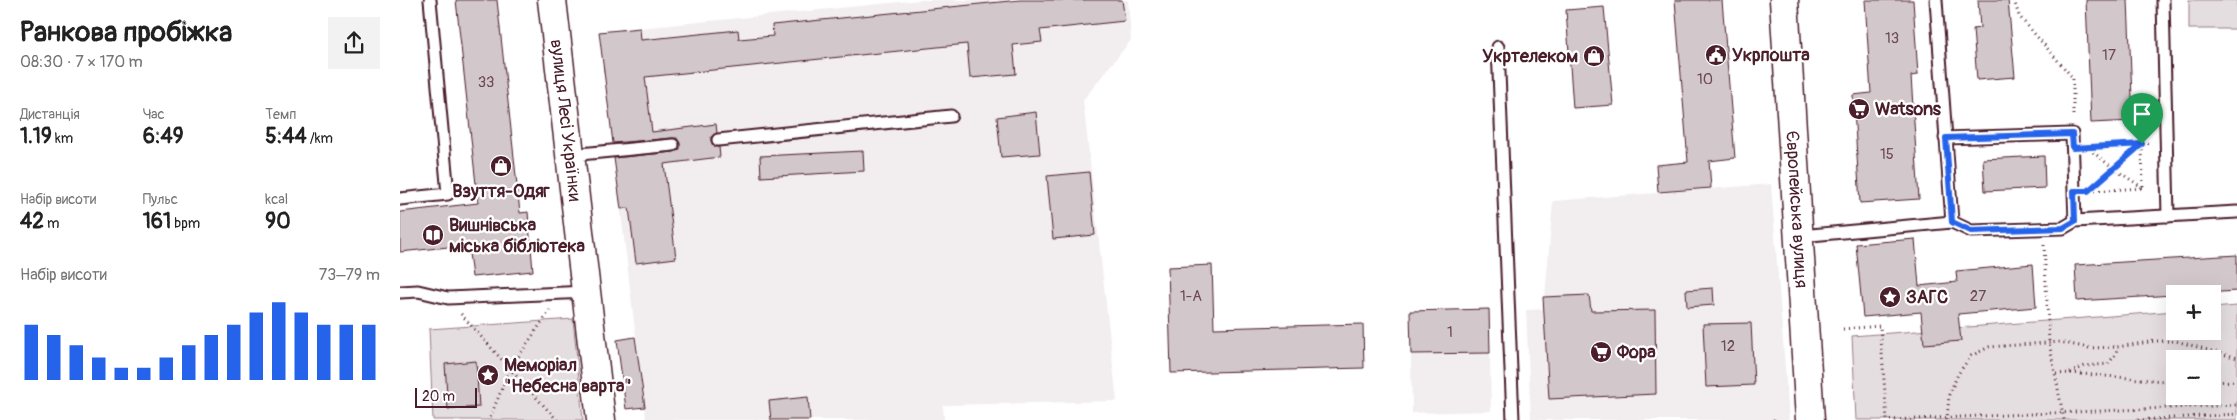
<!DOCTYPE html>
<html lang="uk">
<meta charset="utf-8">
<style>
body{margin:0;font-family:Pangolin,sans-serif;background:#f2f2f2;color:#222;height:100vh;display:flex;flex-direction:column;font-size:19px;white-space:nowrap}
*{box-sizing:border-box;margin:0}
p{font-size:16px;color:#767676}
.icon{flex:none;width:28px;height:28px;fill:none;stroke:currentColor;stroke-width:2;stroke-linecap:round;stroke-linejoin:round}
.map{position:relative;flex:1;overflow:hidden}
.drawer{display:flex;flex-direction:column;background:#fff;width:400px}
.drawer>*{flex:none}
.fabs{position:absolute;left:1766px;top:285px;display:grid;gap:10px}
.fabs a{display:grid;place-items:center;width:55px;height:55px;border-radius:0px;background:#fff;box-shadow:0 5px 20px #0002;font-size:25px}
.scale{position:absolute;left:15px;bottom:12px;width:62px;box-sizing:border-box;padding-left:5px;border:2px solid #4a1f2b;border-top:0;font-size:14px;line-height:18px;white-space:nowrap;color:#4a1f2b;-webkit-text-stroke:4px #fff;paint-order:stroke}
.pin{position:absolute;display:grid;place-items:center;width:42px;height:42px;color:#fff;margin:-51px -21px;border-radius:50% 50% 50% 0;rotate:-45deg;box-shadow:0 0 5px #0007}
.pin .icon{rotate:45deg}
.round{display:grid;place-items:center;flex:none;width:52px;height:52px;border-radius:0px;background:#f2f2f2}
.headline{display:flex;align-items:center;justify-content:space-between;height:85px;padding:0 20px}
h1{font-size:28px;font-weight:700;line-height:38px}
.metrics{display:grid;grid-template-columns:repeat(3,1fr);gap:8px;height:85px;padding:5px 20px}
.metrics div{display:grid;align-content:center}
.metrics b{font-size:21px;font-weight:700}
.metrics small{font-size:14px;font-weight:400}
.metrics p{font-size:14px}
.chart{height:140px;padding:10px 20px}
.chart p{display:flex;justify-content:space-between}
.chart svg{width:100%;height:90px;margin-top:5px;stroke:#2563eb;stroke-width:6}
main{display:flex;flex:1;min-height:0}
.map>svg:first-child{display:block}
.built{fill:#f2eeef}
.green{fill:#e5dee0;stroke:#987e86;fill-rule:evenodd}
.building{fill:#d2c7cb;stroke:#4a1f2b}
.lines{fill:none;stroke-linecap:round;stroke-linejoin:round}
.service-casing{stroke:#4a1f2b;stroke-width:15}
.tertiary-casing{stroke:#4a1f2b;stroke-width:31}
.path{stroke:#4a1f2b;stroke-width:3;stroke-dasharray:1 4;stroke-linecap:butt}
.service{stroke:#fff;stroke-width:11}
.tertiary{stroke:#fff;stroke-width:28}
.route-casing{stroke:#fff;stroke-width:10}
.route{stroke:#2563eb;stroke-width:6}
.labels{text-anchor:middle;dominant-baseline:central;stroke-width:4.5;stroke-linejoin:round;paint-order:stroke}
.number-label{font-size:15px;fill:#6c4953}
.poi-label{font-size:18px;font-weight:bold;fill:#4a1f2b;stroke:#fff;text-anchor:start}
.street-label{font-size:18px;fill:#4a1f2b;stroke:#fff}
</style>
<main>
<section class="drawer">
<div class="headline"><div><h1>Ранкова пробіжка</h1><p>08:30 · 7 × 170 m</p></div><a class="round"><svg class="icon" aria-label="share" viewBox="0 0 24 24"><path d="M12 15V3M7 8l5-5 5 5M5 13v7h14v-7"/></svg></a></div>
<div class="metrics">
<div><p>Дистанція</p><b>1.19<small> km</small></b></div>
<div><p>Час</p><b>6:49</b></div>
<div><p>Темп</p><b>5:44<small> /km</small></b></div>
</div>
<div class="metrics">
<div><p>Набір висоти</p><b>42<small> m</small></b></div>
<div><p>Пульс</p><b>161<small> bpm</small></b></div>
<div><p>kcal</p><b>90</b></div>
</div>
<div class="chart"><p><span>Набір висоти</span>73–79 m</p>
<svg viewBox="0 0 160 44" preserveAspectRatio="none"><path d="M5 44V17M15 44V22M25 44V27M35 44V33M45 44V38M55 44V38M65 44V33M75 44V27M85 44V22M95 44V17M105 44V11M115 44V6M125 44V11M135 44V17M145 44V17M155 44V17"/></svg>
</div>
</section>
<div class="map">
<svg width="1837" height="420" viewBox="0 0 1837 420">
<rect width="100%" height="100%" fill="#fff"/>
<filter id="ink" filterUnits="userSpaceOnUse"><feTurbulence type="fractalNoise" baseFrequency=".02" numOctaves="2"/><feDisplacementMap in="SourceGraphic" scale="10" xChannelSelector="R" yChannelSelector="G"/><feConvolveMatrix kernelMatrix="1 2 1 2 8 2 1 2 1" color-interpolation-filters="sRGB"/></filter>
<g filter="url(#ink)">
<!-- built -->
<g class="built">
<path d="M520,0H728L731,40L683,100L717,401L543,405L544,420H246L199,32Z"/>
<path d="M1371,184L1389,420H1131L1126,310L1144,309L1153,201Z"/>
<path d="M1089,309L1091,411L1012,413L1010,311Z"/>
</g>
<!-- green -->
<g class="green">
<rect x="1789" y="0" width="48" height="29"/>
<path d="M1837,306V420H1456L1452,336L1775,311V331H1812L1813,308ZM1775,359H1812V396H1775Z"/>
<path d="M173,319L183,420H33L29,329Z"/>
</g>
<!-- building -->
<g class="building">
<path d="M56,0H97L120,213L128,212L133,271L72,277L68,245L0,252V212L78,203Z"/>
<path d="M620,0H722L725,21L640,30L642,42L613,45L616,74L570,78L567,44L245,77L252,132L316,124L317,133L311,137V141L315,147H319L320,157L264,164L276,258L236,263L229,208L221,209L214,158L274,152L280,149V144L277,138H272L213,143L199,32L240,28L241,40L338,30L339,39L373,36L372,25Z"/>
<path d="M1275,0H1322L1335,158L1309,161L1311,188L1258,192L1256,165L1288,162Z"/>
<path d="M1465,0H1513L1518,75L1511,76L1519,199L1460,203L1453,95L1471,93Z"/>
<path d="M1578,0H1608L1615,77L1577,80L1573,29L1580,28Z"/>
<path d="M1686,0H1728L1733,121L1691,123Z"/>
<path d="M1204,7L1213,105L1173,108L1166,10Z"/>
<path d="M636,112L640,154L601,157L597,117Z"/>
<path d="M463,151L464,171L361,177L360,156Z"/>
<path d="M1644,156L1645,188L1585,191L1583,159Z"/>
<path d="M689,172L695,235L653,239L647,176Z"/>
<path d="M1515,239L1519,286L1557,282L1556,271L1633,264L1636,307L1558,314L1561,341L1524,344L1521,312L1463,317L1456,244Z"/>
<path d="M1837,255V291L1677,301L1675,265Z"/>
<path d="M812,265L814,328L963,324L964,368L771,373L768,267Z"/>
<path d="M1313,288L1314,305L1287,307L1286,290Z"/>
<path d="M1189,295L1191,311L1255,310L1256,394L1149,399L1143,297Z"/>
<path d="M1089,309L1090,353L1011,354L1010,311Z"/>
<path d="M1351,323L1354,385L1306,387L1303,324Z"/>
<path d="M235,337L245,407L226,409L217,340Z"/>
<path d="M76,361L79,407L48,409L45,364Z"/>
<path d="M408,397L410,420H371L369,401Z"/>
</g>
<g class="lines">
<!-- service casing -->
<g class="service-casing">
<g id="service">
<path d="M1536,0L1552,222"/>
<path d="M1763,0L1768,216"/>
<path d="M1098,47L1113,420"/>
<path d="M1545,138L1672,134L1675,221"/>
<path d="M318,140L551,116"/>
<path d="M170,155L273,145"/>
<path d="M0,199L48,194L30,0"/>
<path d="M1400,236L1552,222L1571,231L1663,228L1675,221L1837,212"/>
<path d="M0,292L18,291L48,298L187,292"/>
</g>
</g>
<!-- tertiary casing -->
<g class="tertiary-casing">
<g id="tertiary">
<path id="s1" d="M152,0L201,420"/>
<path id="s2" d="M1384,0L1410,420"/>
</g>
</g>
<!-- path -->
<g class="path">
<path d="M1614,0L1619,16L1673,78V118"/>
<path d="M1687,147L1751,143"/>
<path d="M1689,149L1713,168L1743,188"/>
<path d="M1690,189L1742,144"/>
<path d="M1690,191L1743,188L1742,144"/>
<path d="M1644,245L1649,342L1664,420"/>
<path d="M150,310L110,369L157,420"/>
<path d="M61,314L110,369L89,420"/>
<path d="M1443,329L1480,326L1487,420"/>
<path d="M110,369L171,362"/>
<path d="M1670,373L1685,366L1708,364L1716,354L1717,347L1756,341H1776L1837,358"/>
<path d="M1656,374L1670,373L1775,382"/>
<path d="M1812,382L1837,381"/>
<path d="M1374,420L1375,417"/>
<path d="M1490,420L1837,405"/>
<path d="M1547,420L1549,395L1558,374L1571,356L1589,347L1660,342L1689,348L1717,347"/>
<path d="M1738,420L1837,414"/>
</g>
<!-- service -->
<use href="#service" class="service"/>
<!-- tertiary -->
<use href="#tertiary" class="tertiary"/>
</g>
</g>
<g class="lines" filter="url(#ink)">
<!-- route casing -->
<g class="route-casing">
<path id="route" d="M1672,134L1673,148L1742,144L1688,191H1674L1675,221L1663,228L1571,231L1552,222L1546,138Z"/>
</g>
<!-- route -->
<use href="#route" class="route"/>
</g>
<!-- icons -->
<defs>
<g id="civic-disc" transform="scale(1.125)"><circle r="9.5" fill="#4a1f2b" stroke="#fff"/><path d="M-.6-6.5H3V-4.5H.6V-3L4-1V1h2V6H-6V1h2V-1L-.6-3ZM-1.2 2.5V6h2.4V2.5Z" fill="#fff"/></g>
<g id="shop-disc" transform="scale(1.125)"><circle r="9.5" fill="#4a1f2b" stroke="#fff"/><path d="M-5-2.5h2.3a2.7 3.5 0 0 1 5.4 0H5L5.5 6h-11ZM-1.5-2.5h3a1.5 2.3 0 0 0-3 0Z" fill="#fff"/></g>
<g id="supermarket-disc" transform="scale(1.125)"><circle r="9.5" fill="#4a1f2b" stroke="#fff"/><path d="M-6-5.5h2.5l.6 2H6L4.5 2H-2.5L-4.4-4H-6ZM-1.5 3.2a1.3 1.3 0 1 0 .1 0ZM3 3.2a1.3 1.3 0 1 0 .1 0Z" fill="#fff"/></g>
<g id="library-disc" transform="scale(1.125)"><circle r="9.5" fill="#4a1f2b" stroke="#fff"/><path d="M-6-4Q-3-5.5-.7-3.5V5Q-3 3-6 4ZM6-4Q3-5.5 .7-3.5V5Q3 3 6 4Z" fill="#fff"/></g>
<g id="sight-disc" transform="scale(1.125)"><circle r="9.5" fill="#4a1f2b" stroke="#fff"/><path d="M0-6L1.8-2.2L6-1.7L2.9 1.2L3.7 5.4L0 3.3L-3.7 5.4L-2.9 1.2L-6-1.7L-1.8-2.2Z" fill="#fff"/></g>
</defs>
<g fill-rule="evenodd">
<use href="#civic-disc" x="1316" y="55"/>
<use href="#shop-disc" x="1194" y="56"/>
<use href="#supermarket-disc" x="1459" y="109"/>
<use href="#shop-disc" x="101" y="166"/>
<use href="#library-disc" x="33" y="235"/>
<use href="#sight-disc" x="1490" y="297"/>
<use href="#supermarket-disc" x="1201" y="352"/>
<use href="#sight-disc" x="88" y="375"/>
</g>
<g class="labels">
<!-- number labels -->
<g class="number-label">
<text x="1492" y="38">13</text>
<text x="1709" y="55">17</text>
<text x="1305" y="79">10</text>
<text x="86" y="82">33</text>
<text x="1487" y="154">15</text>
<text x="791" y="296">1-А</text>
<text x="1578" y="296">27</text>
<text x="1050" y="332">1</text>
<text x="1328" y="346">12</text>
</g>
<!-- poi labels -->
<g class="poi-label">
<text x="1332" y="55">Укрпошта</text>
<text x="1178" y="56" text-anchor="end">Укртелеком</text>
<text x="1475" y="109">Watsons</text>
<text x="101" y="191" text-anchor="middle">Взуття-Одяг</text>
<text x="49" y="225">Вишнівська<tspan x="49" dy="21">міська бібліотека</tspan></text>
<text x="1506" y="297">ЗАГС</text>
<text x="1217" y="352">Фора</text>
<text x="104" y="365">Меморіал<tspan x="104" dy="21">"Небесна варта"</tspan></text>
</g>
<!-- street labels -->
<g class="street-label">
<text stroke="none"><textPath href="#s1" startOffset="121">вулиця Лесі Українки</textPath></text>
<text stroke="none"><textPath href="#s2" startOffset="210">Європейська вулиця</textPath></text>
</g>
</g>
</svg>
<div class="fabs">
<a>+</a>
<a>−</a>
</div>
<div class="scale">20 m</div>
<div class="pin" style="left:1742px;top:144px;background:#1e9e55"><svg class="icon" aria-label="arrive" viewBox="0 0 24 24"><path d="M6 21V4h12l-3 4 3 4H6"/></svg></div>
</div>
</main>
